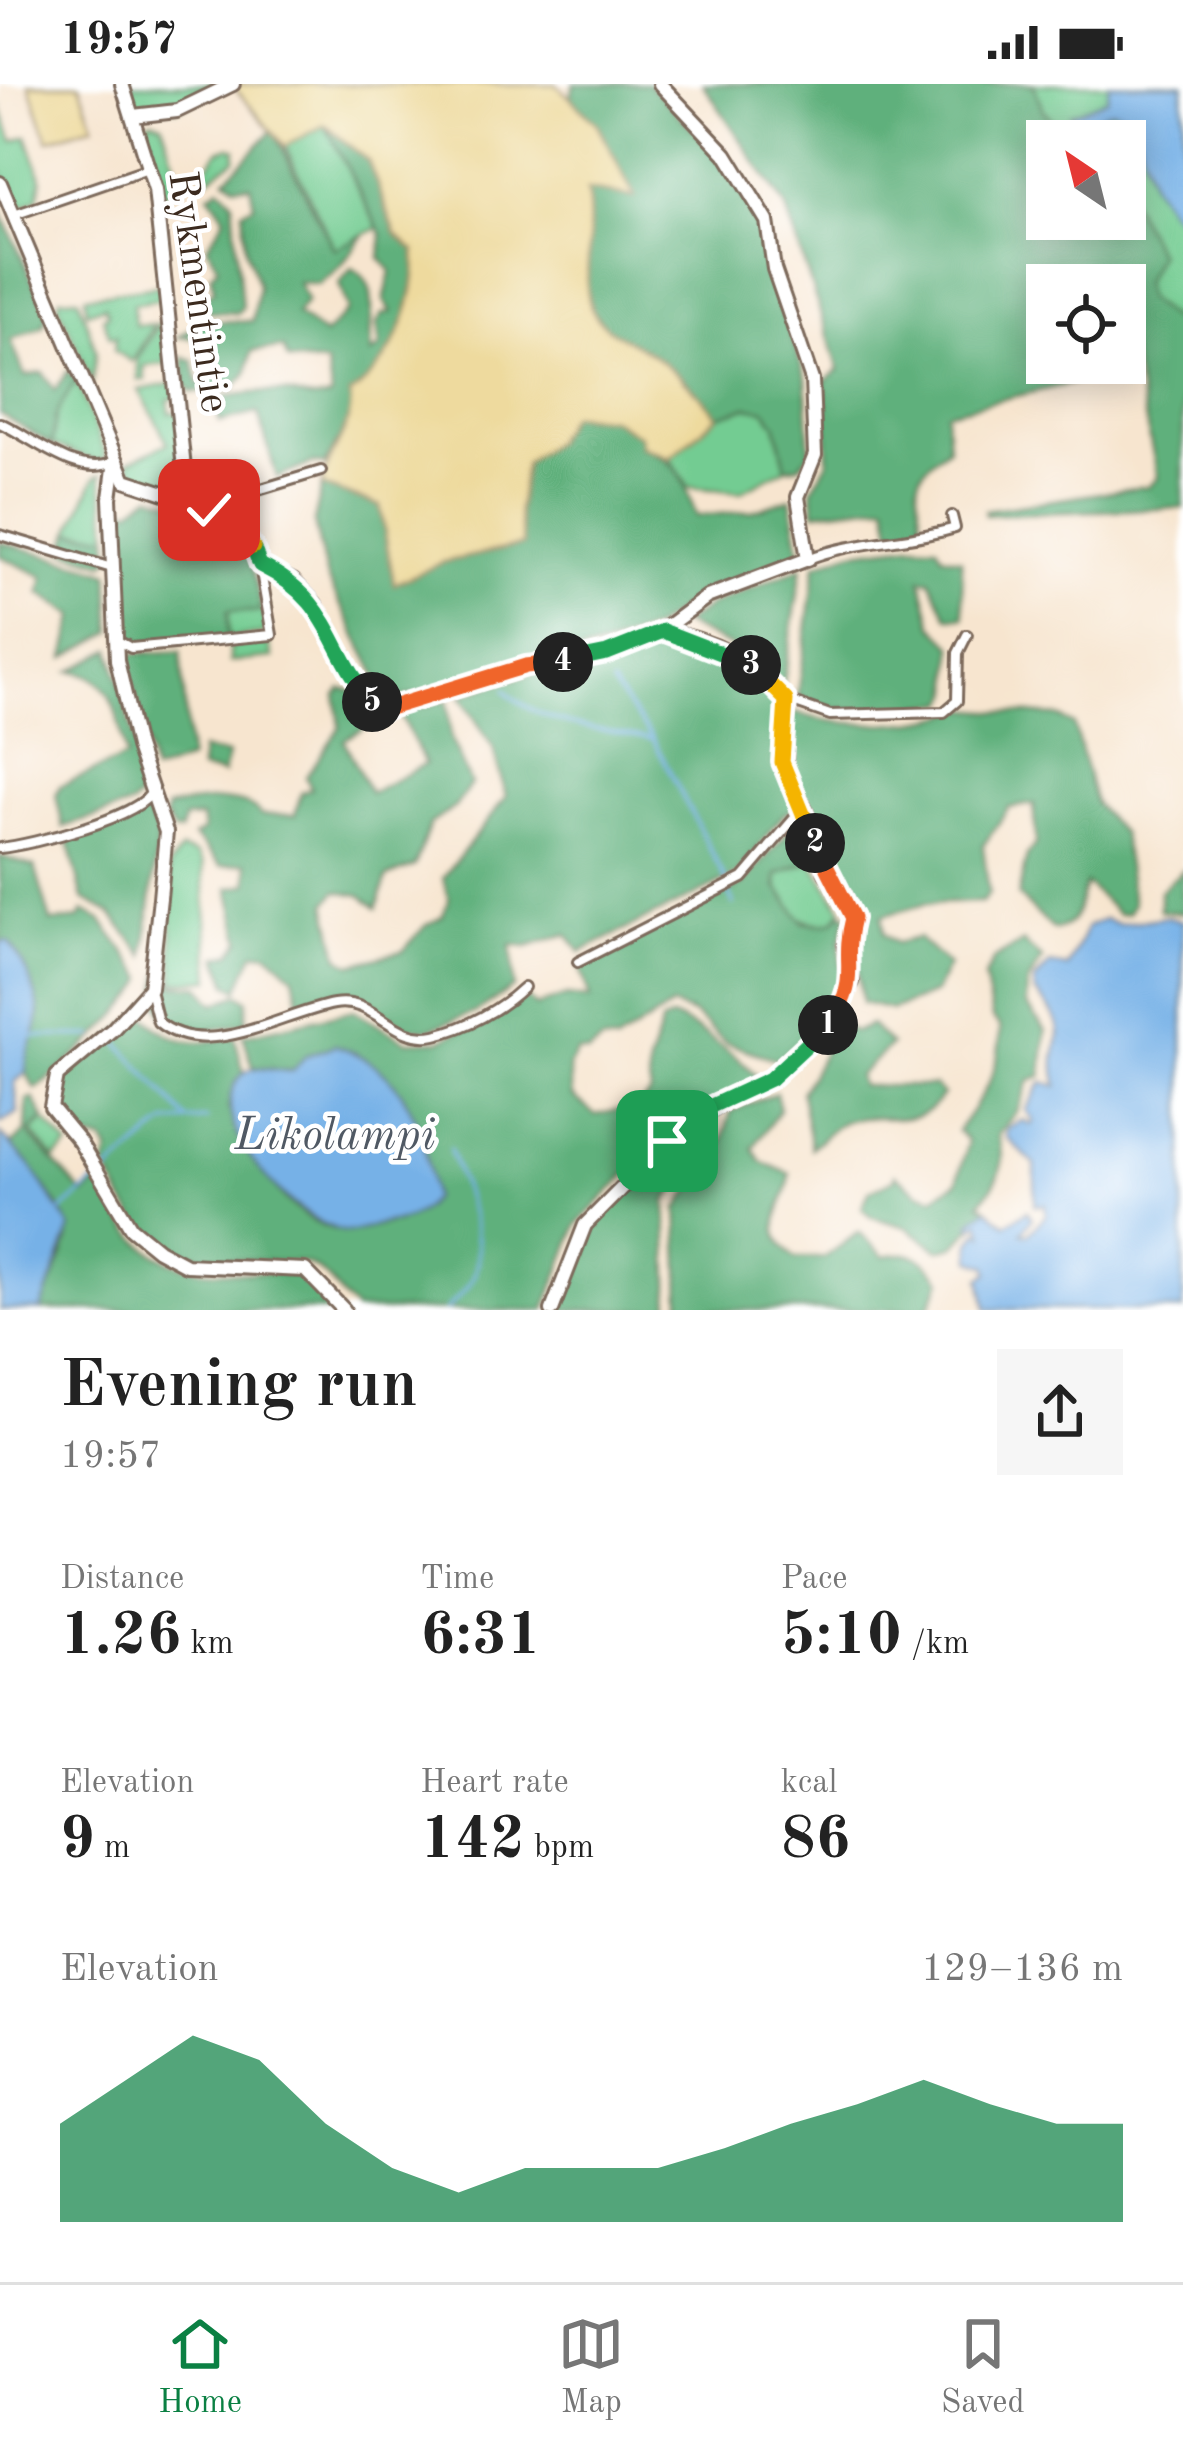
<!DOCTYPE html>
<meta charset="utf-8">
<style>
body{margin:0;font-family:"Old Standard TT",serif;background:#f6f6f6;color:#222;height:100vh;display:flex;flex-direction:column;font-size:45px;white-space:nowrap}
*{box-sizing:border-box;margin:0}
p{font-size:39px;color:#767676}
.icon{flex:none;width:66px;height:66px;fill:none;stroke:currentColor;stroke-width:2;stroke-linecap:round;stroke-linejoin:round}
.map{position:relative;height:1226px;overflow:hidden}
.sheet{display:flex;flex-direction:column;background:#fff;flex:1}
.sheet>*{flex:none}
.needle{width:78px;rotate:325deg}
.fabs{position:absolute;left:1026px;top:36px;display:grid;gap:24px}
.fabs a{display:grid;place-items:center;width:120px;height:120px;border-radius:0px;background:#fff;box-shadow:0 6px 30px #0003;font-size:60px}
.pin{position:absolute;display:grid;place-items:center;width:102px;height:102px;color:#fff;margin:-51px;border-radius:24px;box-shadow:0 6px 18px #0006}
.km{position:absolute;width:60px;height:60px;margin:-30px;border-radius:50%;background:#222;color:#fff;font-size:33px;line-height:60px;text-align:center}
.round{display:grid;place-items:center;flex:none;width:126px;height:126px;border-radius:0px;background:#f6f6f6}
.headline{display:flex;align-items:center;justify-content:space-between;height:204px;padding:0 60px}
h1{font-size:66px;font-weight:700;line-height:90px}
.stats{display:grid;grid-template-columns:repeat(3,1fr);gap:18px;height:204px;padding:12px 60px}
.stats div{display:grid;align-content:center}
.stats b{font-size:60px;font-weight:700}
.stats small{font-size:33px;font-weight:400}
.stats p{font-size:33px}
.chart{height:336px;padding:24px 60px}
.chart p{display:flex;justify-content:space-between}
.chart svg{width:100%;height:216px;margin-top:12px;fill:#0b8043;opacity:.7}
.status{display:flex;justify-content:space-between;align-items:center;height:84px;padding:0 60px;background:#fff;direction:ltr}
.status svg{height:33px;fill:currentColor}
.tab-bar{display:flex;justify-content:space-around;align-items:center;height:168px;border-top:3px solid #e0e0e0;background:#fff;font-size:33px;color:#767676}
.tab-bar a{display:grid;justify-items:center;gap:6px}
.tab-bar .on{color:#0b8043}
.map>svg:first-child{display:block}
.green{fill:#73cc92;stroke:#577b58;stroke-width:3}
.forest{fill:#5eb07c;stroke:#4c6d4d;stroke-width:3}
.sand{fill:#eeda9e;stroke:#94825e;stroke-width:3}
.water{fill:#76b1e7;stroke:#586e82;stroke-width:3}
.lines{fill:none;stroke-linecap:round;stroke-linejoin:round}
.stream{stroke:#76b1e7;stroke-width:3}
.street-casing{stroke:#7d6b5c;stroke-width:14}
.secondary-casing{stroke:#7d6b5c;stroke-width:18}
.street{stroke:#fff;stroke-width:8}
.secondary{stroke:#fff;stroke-width:12}
.split-1-casing{stroke:#fff;stroke-width:24}
.split-2-casing{stroke:#fff;stroke-width:24}
.split-3-casing{stroke:#fff;stroke-width:24}
.split-4-casing{stroke:#fff;stroke-width:24}
.split-5-casing{stroke:#fff;stroke-width:24}
.split-6-casing{stroke:#fff;stroke-width:24}
.split-7-casing{stroke:#fff;stroke-width:24}
.split-1{stroke:#22a559;stroke-width:15}
.split-2{stroke:#f0652b;stroke-width:15}
.split-3{stroke:#f5b400;stroke-width:15}
.split-4{stroke:#22a559;stroke-width:15}
.split-5{stroke:#f0652b;stroke-width:15}
.split-6{stroke:#22a559;stroke-width:15}
.split-7{stroke:#f5b400;stroke-width:15}
.labels{text-anchor:middle;dominant-baseline:central;stroke-width:9;stroke-linejoin:round;paint-order:stroke}
.street-label{font-size:42px;fill:#3b2a1e;stroke:#fff}
.water-label{font-size:45px;font-style:italic;fill:#505964;stroke:#fff}
</style>
<div class="status"><b>19:57</b><svg viewBox="0 0 49 12"><path d="M0 12V9h3v3zM5 12V6h3v6zM10 12V3h3v9zM15 12V0h3v12zM26 1h20v11H26zM47 4h2v5h-2z"/></svg></div>
<div class="map">
<svg width="1183" height="1226" viewBox="0 0 1183 1226">
<rect width="100%" height="100%" fill="#fff"/>
<filter id="ink" filterUnits="userSpaceOnUse"><feTurbulence type="fractalNoise" baseFrequency=".00833" numOctaves="2"/><feDisplacementMap in="SourceGraphic" scale="24" xChannelSelector="R" yChannelSelector="G"/><feConvolveMatrix kernelMatrix="1 2 1 2 8 2 1 2 1" color-interpolation-filters="sRGB"/></filter>
<filter id="wash" filterUnits="userSpaceOnUse"><feTurbulence type="fractalNoise" baseFrequency=".004" numOctaves="4" result="noise"/><feDisplacementMap in="SourceGraphic" scale="48" xChannelSelector="R" yChannelSelector="G"/><feGaussianBlur stdDeviation="2.7" result="paint"/><feColorMatrix in="noise" values="0 0 0 0 0 0 0 0 0 0 0 0 0 0 0 0 0 1.4 0 .05"/><feComposite in="paint" operator="in"/></filter>
<g filter="url(#wash)">
<rect width="100%" height="100%" fill="#f7e5cf"/>
<!-- green -->
<g class="green">
<path d="M127,0H226L178,24L135,26Z"/>
<path d="M1033,0H1183V244L1145,214L1143,199L1158,170L1125,106V57H1071L1043,26Z"/>
<path d="M0,21L13,57L27,52L42,95L38,114L17,126L0,83Z"/>
<path d="M152,35L162,39L183,105L161,110L140,43Z"/>
<path d="M325,41L378,144L335,165L285,62Z"/>
<path d="M230,63L236,65L235,75L206,96L203,89L218,67Z"/>
<path d="M158,202L164,215L133,220L135,241H154L132,278L114,266L116,252L110,253L103,233L108,231L105,222L87,228L85,212Z"/>
<path d="M78,213L96,267L92,298L58,221L60,214Z"/>
<path d="M159,240H164L172,279L144,282L145,296H138L137,275Z"/>
<path d="M76,295L106,371L100,379L52,361L56,331Z"/>
<path d="M175,299L178,313L168,316L170,329L180,328L181,392L171,405L137,394L128,378L168,359L139,306Z"/>
<path d="M747,323L765,325L776,340L786,384L740,408L689,403L670,374L718,332Z"/>
<path d="M101,390L109,451L70,448L95,394Z"/>
<path d="M261,522L267,541L263,550L228,554V527L257,528Z"/>
<path d="M268,556L273,574L230,578V562Z"/>
<path d="M181,766L197,771L203,781L211,895L174,898L169,782Z"/>
<path d="M812,777L842,825L834,838C802,845 778,824 777,791Z"/>
<path d="M45,1036L69,1063L55,1075L31,1048Z"/>
</g>
<!-- forest -->
<g class="forest">
<path d="M574,0H649L720,73L759,134L767,187L806,294L810,368L799,382L786,384L776,340L765,326L747,323L718,332C698,307 676,287 650,269C628,253 597,249 589,216C582,188 595,145 586,105L633,113L597,40L570,13Z"/>
<path d="M703,0H1033L1043,26L1071,57H1047V135H1125V106L1158,170L1143,199L1146,215L1183,244V424L985,431V426L1148,402L1158,394L1125,243V201H1047V279H1089L1079,298L946,328L948,363C909,393 917,399 923,443L892,447L887,420L815,428L812,405L828,377L825,297L839,286L785,122Z"/>
<path d="M325,41L368,77L396,150L415,167C419,218 393,280 350,311L353,330L325,381L313,379L277,394L258,329L220,338L214,315C236,310 263,307 284,309C304,311 312,320 332,312L326,280L288,276L283,264L252,267L247,289L233,305L192,308L185,300L183,273L193,276L199,301L215,294L218,275L211,263H200L195,254L178,253L204,237H252L258,202L246,166L243,126L254,121L250,101H235L226,94L273,46L334,165L364,151L340,183L318,200L298,198L307,217L296,230L324,251L348,226L339,199L352,184C384,200 367,240 371,270L380,263L377,240L382,230L392,228L384,217L391,187L380,174L382,151Z"/>
<path d="M220,103L233,117L242,224L237,229L210,228L202,215L214,206L211,191L218,182L207,162L225,133L209,110Z"/>
<path d="M0,126L48,229L43,242L11,256L25,292L43,289L55,306L68,287L76,295L56,331L52,361L0,330Z"/>
<path d="M570,331L610,334L640,352L641,363C681,378 683,394 696,432L752,427L791,414L801,471L705,507L653,545L610,561L390,617L327,495L314,438L322,402L380,422L394,500L444,478L522,461L518,427L525,379L552,358Z"/>
<path d="M151,411C232,433 243,439 261,522L257,528L228,527V554L133,560L122,555L117,424L132,425Z"/>
<path d="M70,448L109,451L110,475L105,479L64,467Z"/>
<path d="M0,458L109,488L112,548L65,574L75,532L40,509L44,493L0,472Z"/>
<path d="M912,460L937,461L942,471L961,475L964,533H948L930,496L921,495L933,541L953,561L952,610L947,619C904,623 835,638 798,611L816,480L853,467Z"/>
<path d="M802,483L783,603L750,572L683,540L712,520Z"/>
<path d="M664,555L753,591L776,616L775,679L797,723L783,731L738,790L580,868L567,850L527,863L511,861L514,903L477,928L426,946L407,943L362,914L344,912L300,922L294,892L267,868L254,869L238,906L228,900L218,873L232,869L241,856L229,804L248,800L247,779L221,782L194,753L203,747L201,734L185,735L180,748H174L165,733L167,724C192,718 244,708 261,731H295L301,709L311,705L306,693L340,643L336,611L341,605L351,606L359,617L363,645L344,656L370,709L425,680L399,629L447,616L451,655L471,700L455,723L430,740L415,782L387,793L377,824L360,811L337,807L327,819L339,873L352,880L403,867L425,842L442,833L449,816L443,794L506,713L493,664L461,612C528,587 596,578 664,555Z"/>
<path d="M111,565L147,706L131,722L63,743L56,711L60,702L126,673C117,636 116,592 71,587Z"/>
<path d="M181,567L189,676L153,689L126,570Z"/>
<path d="M962,625L1057,632L1074,641L1095,720L1122,750L1133,820L1128,829L1118,830L1086,800C1075,821 1083,839 1054,846L1018,812L1027,771L1036,760L1034,720L1009,724L983,762L989,809L982,818L926,820L882,832L884,850L896,859L918,854L948,881L935,909L892,926L862,919L854,863L862,838L795,698L788,677L791,633L797,628C834,645 927,643 962,625Z"/>
<path d="M201,666L228,671L223,690L200,686Z"/>
<path d="M147,728L158,752L145,872L111,830L83,815L68,756Z"/>
<path d="M801,733L809,755L807,778L777,791V803L803,838C818,841 834,843 841,828L847,831L840,859L843,905L819,922L812,946L777,976L726,959L693,930L672,922L616,959L602,958L589,969L577,968L569,982L572,1012L595,1031L639,1022L651,1008C643,979 655,966 661,939L670,934C684,933 750,980 758,994L673,1044L578,1140L545,1226H355C338,1213 330,1189 309,1181C296,1176 278,1179 263,1177C161,1168 155,1180 105,1082L109,1067L103,1057L86,1055L56,1020L65,991L142,928C170,960 194,962 235,953L244,989L228,1023C252,1070 288,1147 351,1147C364,1147 382,1139 397,1138L293,987L253,983L243,951L354,926L407,957L440,956L527,914L536,922L567,912L590,915L579,881L743,800Z"/>
<path d="M0,772L35,783L51,838L79,835L83,827L101,836L145,894C141,915 55,993 36,1005C16,982 29,956 39,931L26,890L8,857L0,858Z"/>
<path d="M1183,786V829L1160,827V807Z"/>
<path d="M1023,858L1042,875L1028,899L1026,920L1046,947L1042,992L1030,996L1018,1026L998,1051C1007,1081 1001,1095 980,1119L988,1125L955,1162L939,1166L906,1143L871,1133L862,1124L869,1107L894,1095L895,1090L918,1108L934,1113L957,1098L968,1057L957,1047C983,1011 1001,989 1000,943L992,934L984,893L994,875Z"/>
<path d="M160,891L174,901L200,902L214,920L239,910L248,916L246,939L199,949L168,940L157,917Z"/>
<path d="M840,938L854,948L871,941L891,961L858,992L861,1002H935L943,1011C917,1050 886,1027 849,1036C836,1039 822,1055 811,1064L801,1009Z"/>
<path d="M776,1009L780,1025L753,1064L761,1077L790,1090C788,1123 758,1143 795,1174H824L859,1148L884,1172C914,1165 924,1173 942,1196L928,1226H681L678,1125L721,1061L731,1027Z"/>
<path d="M33,1014L44,1034L29,1050L84,1111L99,1099C155,1204 195,1183 301,1191L338,1226H42C47,1202 63,1179 68,1155C74,1132 26,1078 9,1064L26,1047L27,1016Z"/>
<path d="M712,1026L700,1072L667,1117L670,1226H558L596,1135L676,1054Z"/>
</g>
<!-- sand -->
<g class="sand">
<path d="M29,0H80L94,41L48,56Z"/>
<path d="M231,0H556L597,40L635,113L587,106C595,144 583,191 589,217C598,249 628,253 650,269C676,288 698,307 718,332L670,374L641,362L640,352L610,334L570,331L553,358L525,379L518,427L523,461L444,478L394,500L380,422L322,402C326,369 355,345 350,311C393,280 419,218 415,167L396,150L368,77L325,41L285,62Z"/>
</g>
<!-- water -->
<g class="water">
<path d="M1109,0H1183V130L1173,131L1151,99L1133,32L1111,26L1081,40L1070,30L1107,15Z"/>
<path d="M1167,833L1183,837V1226L987,1225L981,1194L989,1189L988,1182L972,1176L971,1158L979,1147L984,1150L980,1138L973,1144L970,1138L988,1125L1006,1140L1027,1127L1032,1134L1022,1148L1028,1150L1046,1131L1045,1120L1035,1122V1081L1006,1053L1007,1045L1023,1036L1030,1041L1034,1038L1026,1026L1042,998L1058,1002C1044,954 1081,956 1035,908L1034,898L1050,880L1068,883L1087,843L1105,835L1118,840Z"/>
<path d="M8,857C21,873 39,909 39,931C38,950 25,965 26,989L15,998L18,1029L0,1039V858Z"/>
<path d="M335,961C408,984 424,1044 433,1113C424,1130 405,1137 386,1139C375,1140 360,1148 350,1148C300,1146 187,1030 247,987C257,981 280,988 293,987L305,972Z"/>
<path d="M0,1049L30,1081L71,1144L41,1226H0Z"/>
</g>
<g class="lines">
<!-- stream -->
<g class="stream">
<path d="M612,601L653,655L726,796"/>
<path d="M505,606C542,643 601,645 651,655"/>
<path d="M729,808L733,820"/>
<path d="M30,952H94"/>
<path d="M114,954L187,1035"/>
<path d="M107,1089L166,1039L207,1035"/>
<path d="M61,1127L95,1098"/>
<path d="M446,1226C455,1215 472,1202 475,1188C486,1152 460,1099 450,1065"/>
</g>
</g>
</g>
<g filter="url(#ink)">
<g class="lines">
<!-- street casing -->
<g class="street-casing">
<g id="street">
<path d="M14,131L148,85"/>
<path d="M0,339C32,353 78,395 113,378"/>
<path d="M205,422L321,387"/>
<path d="M0,451L112,484"/>
<path d="M808,475C856,456 906,459 955,444L952,432"/>
<path d="M116,556L131,564L272,551L260,482"/>
<path d="M787,616L830,631L944,628L957,617L958,569L967,551"/>
<path d="M0,764C30,761 142,733 152,707"/>
<path d="M578,878L743,794L803,724"/>
<path d="M150,906L158,938C207,978 280,930 334,920C375,913 394,960 435,951C467,944 501,925 524,903"/>
</g>
</g>
<!-- secondary casing -->
<g class="secondary-casing">
<g id="secondary">
<path d="M122,0L155,106L185,394L203,421"/>
<path d="M133,32L177,27L233,0"/>
<path d="M0,99L125,396L204,422L236,440L260,481L293,497L315,520L367,614L386,625L526,582L607,569L657,550L707,513L808,475L798,413L815,371L812,296L774,185L767,137L726,70L660,0"/>
<path d="M115,377L110,414L117,576L137,663L166,748L160,814L150,904L113,945L57,992L51,1023L79,1057L131,1144L158,1166L186,1181L305,1186L344,1226"/>
<path d="M552,1226L585,1141L687,1038L771,995L828,941L852,898L845,862L853,834L844,811L826,789L804,723L785,691L786,616C757,576 710,555 663,547"/>
</g>
</g>
<!-- street -->
<use href="#street" class="street"/>
<!-- secondary -->
<use href="#secondary" class="secondary"/>
</g>
</g>
<g class="lines" filter="url(#ink)">
<!-- split-1 casing -->
<g class="split-1-casing">
<path id="split-1" d="M667,1057L707,1024L770,995L828,941"/>
</g>
<!-- split-2 casing -->
<g class="split-2-casing">
<path id="split-2" d="M815,759L853,834C840,883 863,894 828,941"/>
</g>
<!-- split-3 casing -->
<g class="split-3-casing">
<path id="split-3" d="M751,581L786,616L782,678L815,759"/>
</g>
<!-- split-4 casing -->
<g class="split-4-casing">
<path id="split-4" d="M563,578L607,569L663,547L751,581"/>
</g>
<!-- split-5 casing -->
<g class="split-5-casing">
<path id="split-5" d="M372,618L386,625L526,582L563,578"/>
</g>
<!-- split-6 casing -->
<g class="split-6-casing">
<path id="split-6" d="M253,463L260,481C333,517 326,562 372,618"/>
</g>
<!-- split-7 casing -->
<g class="split-7-casing">
<path id="split-7" d="M209,426L236,440L253,463"/>
</g>
<!-- split-1 -->
<use href="#split-1" class="split-1"/>
<!-- split-2 -->
<use href="#split-2" class="split-2"/>
<!-- split-3 -->
<use href="#split-3" class="split-3"/>
<!-- split-4 -->
<use href="#split-4" class="split-4"/>
<!-- split-5 -->
<use href="#split-5" class="split-5"/>
<!-- split-6 -->
<use href="#split-6" class="split-6"/>
<!-- split-7 -->
<use href="#split-7" class="split-7"/>
</g>
<g class="labels">
<!-- street labels -->
<g class="street-label">
<text transform="translate(197 208) rotate(82)">Rykmentintie</text>
</g>
<!-- water labels -->
<g class="water-label">
<text x="335" y="1053">Likolampi</text>
</g>
</g>
</svg>
<div class="fabs">
<a><svg class="needle" viewBox="-14 -14 28 28"><path d="M0-13l5 13h-10z" fill="#e53935"/><path d="M0 13l5-13h-10z" fill="#767676"/></svg></a>
<a><svg class="icon" aria-label="locate" viewBox="0 0 24 24"><circle cx="12" cy="12" r="6"/><path d="M12 2v4M12 18v4M2 12h4M18 12h4"/></svg></a>
</div>
<div class="pin" style="left:667px;top:1057px;background:#1e9e55"><svg class="icon" aria-label="arrive" viewBox="0 0 24 24"><path d="M6 21V4h12l-3 4 3 4H6"/></svg></div>
<div class="pin" style="left:209px;top:426px;background:#d93025"><svg class="icon" aria-label="check" viewBox="0 0 24 24"><path d="M5 12l5 5 9-10"/></svg></div>
<b class="km" style="left:828px;top:941px">1</b>
<b class="km" style="left:815px;top:759px">2</b>
<b class="km" style="left:751px;top:581px">3</b>
<b class="km" style="left:563px;top:578px">4</b>
<b class="km" style="left:372px;top:618px">5</b>
</div>
<section class="sheet">
<div class="headline"><div><h1>Evening run</h1><p>19:57</p></div><a class="round"><svg class="icon" aria-label="share" viewBox="0 0 24 24"><path d="M12 15V3M7 8l5-5 5 5M5 13v7h14v-7"/></svg></a></div>
<div class="stats">
<div><p>Distance</p><b>1.26<small> km</small></b></div>
<div><p>Time</p><b>6:31</b></div>
<div><p>Pace</p><b>5:10<small> /km</small></b></div>
</div>
<div class="stats">
<div><p>Elevation</p><b>9<small> m</small></b></div>
<div><p>Heart rate</p><b>142<small> bpm</small></b></div>
<div><p>kcal</p><b>86</b></div>
</div>
<div class="chart"><p><span>Elevation</span>129–136 m</p>
<svg viewBox="0 0 160 44" preserveAspectRatio="none"><path d="M0 44V24L10 15L20 6L30 11L40 24L50 33L60 38L70 33L80 33L90 33L100 29L110 24L120 20L130 15L140 20L150 24L160 24V44z"/></svg>
</div>
</section>
<nav class="tab-bar">
<a class="on"><svg class="icon" aria-label="home" viewBox="0 0 24 24"><path d="M3 11l9-7 9 7M6 9v11h12V9"/></svg>Home</a>
<a><svg class="icon" aria-label="map" viewBox="0 0 24 24"><path d="M3 6l6-2 6 2 6-2v14l-6 2-6-2-6 2zM9 4v14M15 6v14"/></svg>Map</a>
<a><svg class="icon" aria-label="saved" viewBox="0 0 24 24"><path d="M7 4h10v16l-5-4-5 4z"/></svg>Saved</a>
</nav>
